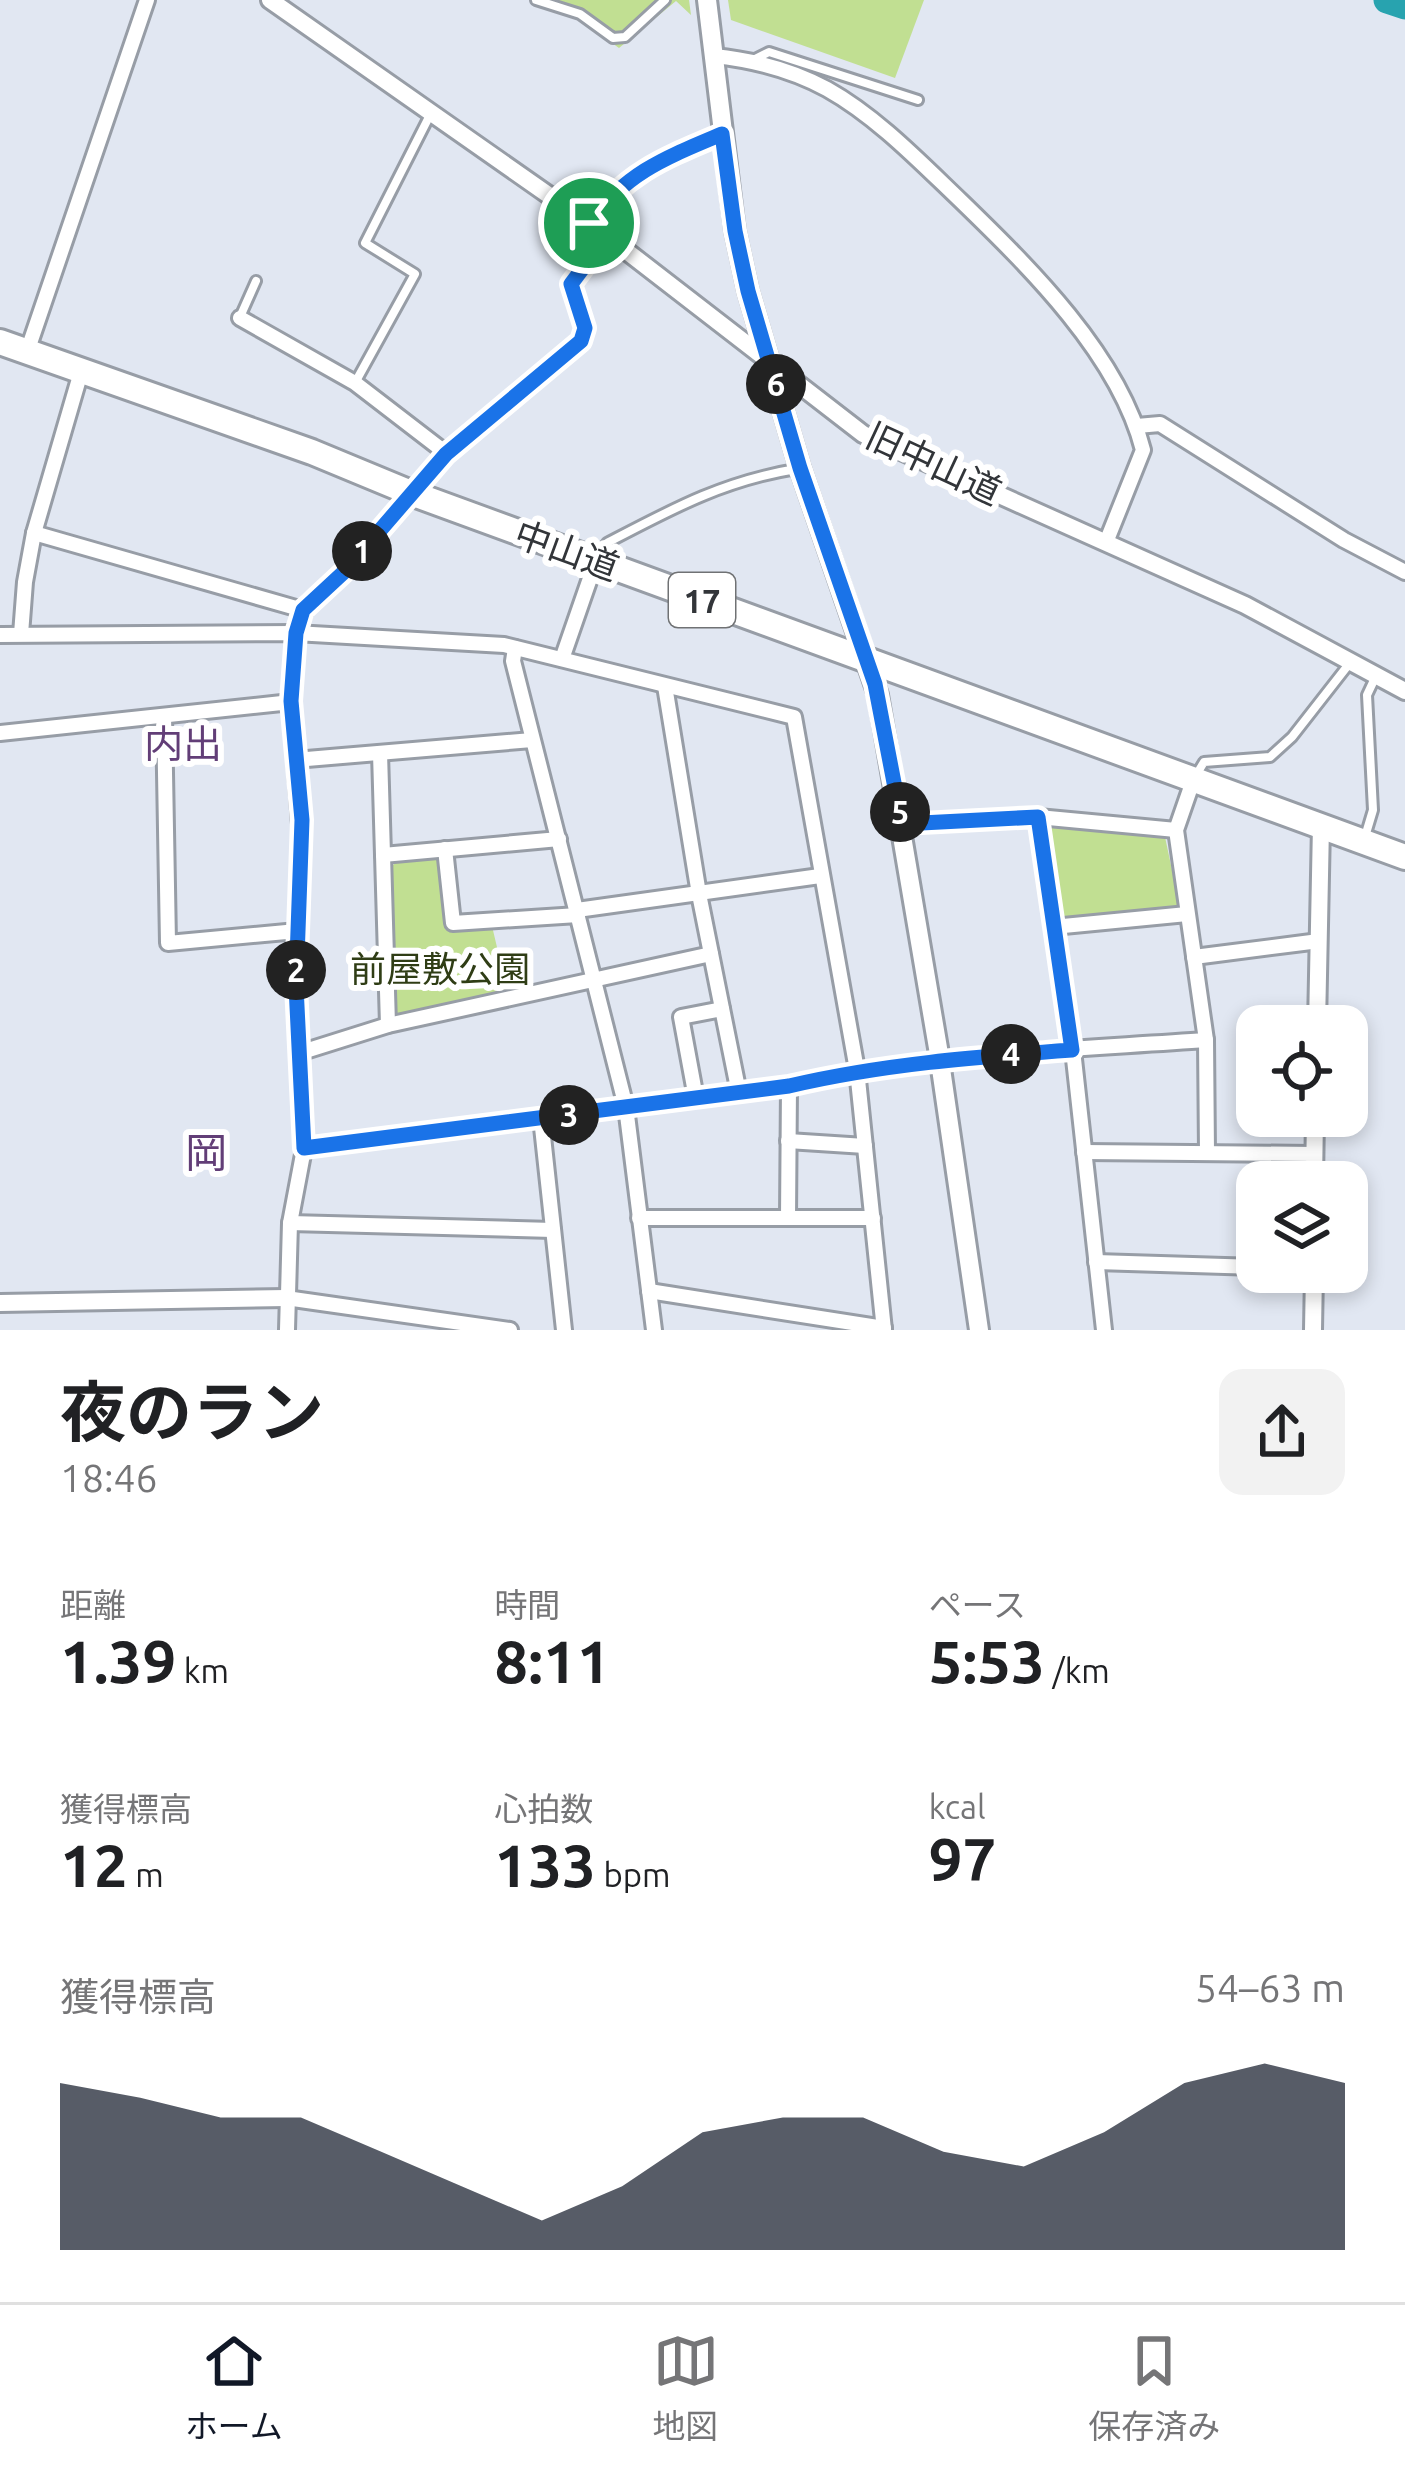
<!DOCTYPE html>
<html lang="ja">
<meta charset="utf-8">
<style>
body{margin:0;font-family:Ubuntu,"Noto Sans JP",sans-serif;background:#f2f2f2;color:#202124;height:100vh;display:flex;flex-direction:column;font-size:45px;white-space:nowrap}
*{box-sizing:border-box;margin:0}
p{font-size:39px;color:#757577}
.icon{flex:none;width:66px;height:66px;fill:none;stroke:currentColor;stroke-width:2;stroke-linecap:round;stroke-linejoin:round}
.map{position:relative;height:1330px;overflow:hidden}
.panel{display:flex;flex-direction:column;background:#fff;flex:1}
.panel>*{flex:none}
.buttons{position:absolute;left:1236px;top:1005px;display:grid;gap:24px}
.buttons a{display:grid;place-items:center;width:132px;height:132px;border-radius:24px;background:#fff;box-shadow:0 6px 18px #0003;font-size:60px}
.pin{position:absolute;display:grid;place-items:center;width:102px;height:102px;color:#fff;margin:-51px;border:6px solid #fff;border-radius:50%;box-shadow:0 3px 12px #0007}
.km{position:absolute;width:60px;height:60px;margin:-30px;border-radius:50%;background:#222;color:#fff;font-size:33px;line-height:60px;text-align:center}
.round{display:grid;place-items:center;flex:none;width:126px;height:126px;border-radius:24px;background:#f2f2f2}
.head{display:flex;align-items:center;justify-content:space-between;height:204px;padding:0 60px}
h1{font-size:66px;font-weight:700;line-height:90px}
.figures{display:grid;grid-template-columns:repeat(3,1fr);gap:18px;height:204px;padding:12px 60px}
.figures div{display:grid;align-content:center}
.figures b{font-size:60px;font-weight:700}
.figures small{font-size:33px;font-weight:400}
.figures p{font-size:33px}
.chart{height:336px;padding:24px 60px}
.chart p{display:flex;justify-content:space-between}
.chart svg{width:100%;height:216px;margin-top:12px;fill:#111827;opacity:.7}
.tabs{display:flex;justify-content:space-around;align-items:center;height:168px;border-top:3px solid #e0e0e0;background:#fff;font-size:33px;color:#757577}
.tabs a{display:grid;justify-items:center;gap:6px}
.tabs .current{color:#111827}
.map>svg:first-child{display:block}
.green{fill:#c1df92}
.lines{fill:none;stroke-linecap:round;stroke-linejoin:round}
.river{stroke:#28a3af;stroke-width:27}
.service-casing{stroke:#979da6;stroke-width:14}
.minor-casing{stroke:#979da6;stroke-width:20}
.tertiary-casing{stroke:#979da6;stroke-width:22}
.secondary-casing{stroke:#979da6;stroke-width:24}
.trunk-casing{stroke:#979da6;stroke-width:30}
.service{stroke:#fff;stroke-width:8}
.minor{stroke:#fff;stroke-width:14}
.tertiary{stroke:#fff;stroke-width:16}
.secondary{stroke:#fff;stroke-width:18}
.trunk{stroke:#fff;stroke-width:24}
.route-casing{stroke:#fff;stroke-width:24}
.route{stroke:#1a73e8;stroke-width:15}
.labels{text-anchor:middle;dominant-baseline:central;stroke-width:12;stroke-linejoin:round;paint-order:stroke}
.shield{fill:#fff;stroke:#707274;stroke-width:3}
.shield-label{font-size:33px;font-weight:bold;fill:#323539}
.street-label{font-size:36px;fill:#323539;stroke:#fff}
.park-label{font-size:36px;fill:#2f3d15;stroke:#fff}
.neighbourhood-label{font-size:39px;fill:#623e77;stroke:#fff}
.quarter-label{font-size:42px;fill:#623e77;stroke:#fff}
</style>
<div class="map">
<svg width="1405" height="1330" viewBox="0 0 1405 1330">
<rect width="100%" height="100%" fill="#e1e7f2"/>
<!-- green -->
<g class="green">
<path d="M532,0H689L691,15L676,1L619,48L574,16Z"/>
<path d="M728,0H924L895,78L731,20Z"/>
<path d="M1044,824L1165,837L1179,903L1173,909L1059,919Z"/>
<path d="M442,858L450,928L492,926L508,994L398,1018L394,1015L392,866L399,860Z"/>
</g>
<g class="lines">
<!-- river -->
<path class="river" d="M1387,0L1405,6"/>
<!-- service casing -->
<g class="service-casing">
<g id="service">
<path d="M536,0L580,14L613,38L625,37L665,0"/>
<path d="M753,60L769,52L918,100"/>
<path d="M240,317L256,281"/>
<path d="M356,381L415,274L365,243L431,113"/>
<path d="M446,453L581,341L585,328L571,284L606,237"/>
<path d="M599,554L607,543C672,509 723,481 796,469"/>
<path d="M1195,777L1204,762L1270,757L1292,737L1349,664"/>
<path d="M904,824L1038,817"/>
<path d="M1364,840L1373,810L1367,695L1375,678"/>
</g>
</g>
<!-- minor casing -->
<g class="minor-casing">
<g id="minor">
<path d="M714,56C753,60 792,70 827,89C877,117 920,162 961,201C1029,267 1119,355 1143,450L1107,540"/>
<path d="M589,223C627,172 665,159 722,134"/>
<path d="M240,318L355,383L446,453L344,572L309,602L295,633L291,702L302,851L296,986L304,1149L290,1223L287,1330"/>
<path d="M27,352L147,0"/>
<path d="M1137,426L1160,424L1344,540L1405,572"/>
<path d="M34,533L303,610"/>
<path d="M21,634L25,582L34,533L81,372"/>
<path d="M0,635L295,633L504,645L794,717L857,1070L884,1330"/>
<path d="M515,648L513,661L626,1107L654,1330"/>
<path d="M562,659L596,561"/>
<path d="M665,686L699,894L739,1093"/>
<path d="M164,716L168,943L297,931"/>
<path d="M0,733L291,702"/>
<path d="M380,753L388,1025"/>
<path d="M295,760L532,740"/>
<path d="M1194,778L1176,830L1206,1040L1207,1153"/>
<path d="M445,849L453,923L578,915"/>
<path d="M383,855L559,839"/>
<path d="M577,910L820,876"/>
<path d="M1053,927L1187,914"/>
<path d="M1194,957L1319,941"/>
<path d="M299,1053L388,1025L711,954"/>
<path d="M696,1098L681,1017L722,1009"/>
<path d="M541,1118L564,1330"/>
<path d="M788,1141L865,1146"/>
<path d="M304,1149L789,1086C925,1053 1066,1050 1206,1040"/>
<path d="M1084,1152L1314,1154"/>
<path d="M639,1218H873"/>
<path d="M788,1218L789,1086"/>
<path d="M290,1223L553,1230"/>
<path d="M1096,1262L1257,1267"/>
<path d="M649,1291L884,1328"/>
<path d="M286,1298L510,1330"/>
<path d="M1104,1330L1073,1050L1038,817L1176,830"/>
</g>
</g>
<!-- tertiary casing -->
<g class="tertiary-casing">
<g id="tertiary">
<path d="M270,0L607,236L863,434L1245,605L1405,691"/>
<path d="M1317,1026L1321,825"/>
<path d="M1314,1182L1315,1116"/>
<path d="M0,1303L286,1298"/>
<path d="M1313,1330L1314,1272"/>
</g>
</g>
<!-- secondary casing -->
<g class="secondary-casing">
<path id="secondary" d="M707,0L735,231L748,291L800,468L878,695L938,1048L979,1330"/>
</g>
<!-- trunk casing -->
<g class="trunk-casing">
<path id="trunk" d="M0,342L312,452L411,493L1405,857"/>
</g>
<!-- service -->
<use href="#service" class="service"/>
<!-- minor -->
<use href="#minor" class="minor"/>
<!-- tertiary -->
<use href="#tertiary" class="tertiary"/>
<!-- secondary -->
<use href="#secondary" class="secondary"/>
<!-- trunk -->
<use href="#trunk" class="trunk"/>
</g>
<g class="lines">
<!-- route casing -->
<g class="route-casing">
<path id="route" d="M722,134L735,231L748,291L800,468L875,684L902,824L1038,817L1072,1050C976,1057 883,1064 789,1086L304,1148L296,986L302,820L291,701L296,633L303,610L344,572L446,454L581,341L585,328L571,284L607,236L589,223C627,172 665,158 722,134Z"/>
</g>
<!-- route -->
<use href="#route" class="route"/>
</g>
<g class="labels">
<!-- shield labels -->
<rect class="shield" x="669" y="573" width="66" height="54" rx="9"/>
<g class="shield-label">
<text x="702" y="600">17</text>
</g>
<!-- street labels -->
<g class="street-label">
<text transform="translate(934 463) rotate(25)">旧中山道</text>
<text transform="translate(567 550) rotate(20)">中山道</text>
</g>
<!-- park labels -->
<g class="park-label">
<text x="440" y="968">前屋敷公園</text>
</g>
<!-- neighbourhood labels -->
<g class="neighbourhood-label">
<text x="183" y="743">内出</text>
</g>
<!-- quarter labels -->
<g class="quarter-label">
<text x="206" y="1152">岡</text>
</g>
</g>
</svg>
<div class="buttons">
<a><svg class="icon" aria-label="locate" viewBox="0 0 24 24"><circle cx="12" cy="12" r="6"/><path d="M12 2v4M12 18v4M2 12h4M18 12h4"/></svg></a>
<a><svg class="icon" aria-label="layers" viewBox="0 0 24 24"><path d="M12 4l9 5-9 5-9-5zM3 14l9 5 9-5"/></svg></a>
</div>
<div class="pin" style="left:589px;top:223px;background:#1e9e55"><svg class="icon" aria-label="arrive" viewBox="0 0 24 24"><path d="M6 21V4h12l-3 4 3 4H6"/></svg></div>
<b class="km" style="left:362px;top:551px">1</b>
<b class="km" style="left:296px;top:970px">2</b>
<b class="km" style="left:569px;top:1115px">3</b>
<b class="km" style="left:1011px;top:1054px">4</b>
<b class="km" style="left:900px;top:812px">5</b>
<b class="km" style="left:776px;top:384px">6</b>
</div>
<section class="panel">
<div class="head"><div><h1>夜のラン</h1><p>18:46</p></div><a class="round"><svg class="icon" aria-label="share" viewBox="0 0 24 24"><path d="M12 15V3M7 8l5-5 5 5M5 13v7h14v-7"/></svg></a></div>
<div class="figures">
<div><p>距離</p><b>1.39<small> km</small></b></div>
<div><p>時間</p><b>8:11</b></div>
<div><p>ペース</p><b>5:53<small> /km</small></b></div>
</div>
<div class="figures">
<div><p>獲得標高</p><b>12<small> m</small></b></div>
<div><p>心拍数</p><b>133<small> bpm</small></b></div>
<div><p>kcal</p><b>97</b></div>
</div>
<div class="chart"><p><span>獲得標高</span>54–63 m</p>
<svg viewBox="0 0 160 44" preserveAspectRatio="none"><path d="M0 44V10L10 13L20 17L30 17L40 24L50 31L60 38L70 31L80 20L90 17L100 17L110 24L120 27L130 20L140 10L150 6L160 10V44z"/></svg>
</div>
</section>
<nav class="tabs">
<a class="current"><svg class="icon" aria-label="home" viewBox="0 0 24 24"><path d="M3 11l9-7 9 7M6 9v11h12V9"/></svg>ホーム</a>
<a><svg class="icon" aria-label="map" viewBox="0 0 24 24"><path d="M3 6l6-2 6 2 6-2v14l-6 2-6-2-6 2zM9 4v14M15 6v14"/></svg>地図</a>
<a><svg class="icon" aria-label="saved" viewBox="0 0 24 24"><path d="M7 4h10v16l-5-4-5 4z"/></svg>保存済み</a>
</nav>
